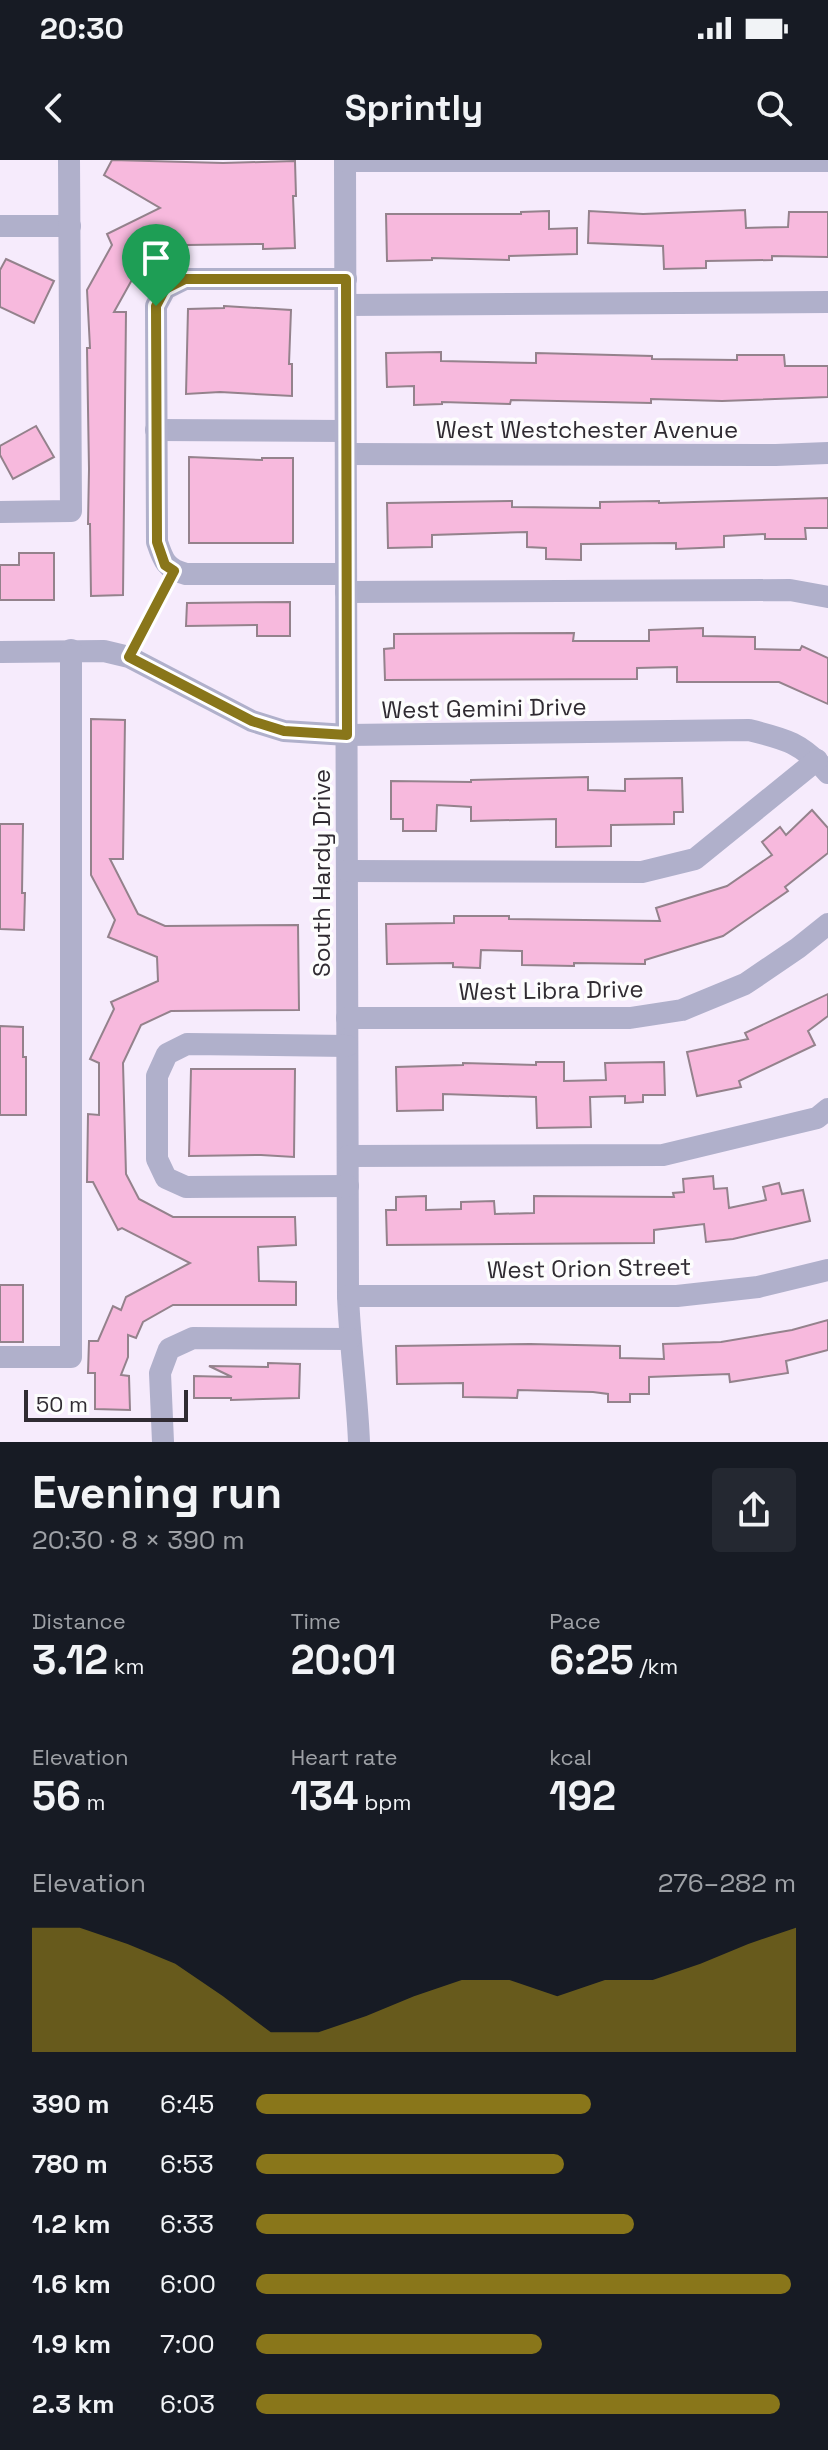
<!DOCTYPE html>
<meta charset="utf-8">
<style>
body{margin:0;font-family:"Space Grotesk",sans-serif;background:#242831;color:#f1f3f6;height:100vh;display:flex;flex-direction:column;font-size:30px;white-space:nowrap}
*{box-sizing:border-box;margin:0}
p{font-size:26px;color:#9ea1a6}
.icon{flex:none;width:44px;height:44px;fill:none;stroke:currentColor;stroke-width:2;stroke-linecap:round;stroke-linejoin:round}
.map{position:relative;height:1282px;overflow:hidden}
.panel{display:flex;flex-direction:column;background:#171b24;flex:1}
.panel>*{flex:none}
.scale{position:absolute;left:24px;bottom:20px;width:164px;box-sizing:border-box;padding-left:8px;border:4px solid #302b32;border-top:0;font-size:22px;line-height:28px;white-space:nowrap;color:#302b32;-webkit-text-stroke:6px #fdfdfd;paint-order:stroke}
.pin{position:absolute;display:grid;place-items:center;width:68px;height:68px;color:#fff;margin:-82px -34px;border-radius:50% 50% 50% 0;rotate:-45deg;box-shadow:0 0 8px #0007}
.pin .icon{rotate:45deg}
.round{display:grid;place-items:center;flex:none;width:84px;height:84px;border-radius:8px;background:#242831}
.summary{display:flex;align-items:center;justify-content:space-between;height:136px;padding:0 32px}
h1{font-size:44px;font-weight:600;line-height:60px}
.stats{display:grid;grid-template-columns:repeat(3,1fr);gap:12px;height:136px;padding:8px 32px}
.stats div{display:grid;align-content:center}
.stats b{font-size:40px;font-weight:600}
.stats small{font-size:22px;font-weight:400}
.stats p{font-size:22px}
.chart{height:224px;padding:16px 32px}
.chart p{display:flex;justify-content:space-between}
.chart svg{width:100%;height:144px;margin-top:8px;fill:#89761a;opacity:.7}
ul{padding:0 32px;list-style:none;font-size:26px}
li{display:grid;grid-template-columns:128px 96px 1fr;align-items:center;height:60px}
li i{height:20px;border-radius:10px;background:#89761a}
.status{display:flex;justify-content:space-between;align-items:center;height:56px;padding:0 40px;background:#171b24;direction:ltr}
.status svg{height:22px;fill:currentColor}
header{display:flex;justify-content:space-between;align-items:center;height:104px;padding:0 32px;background:#171b24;font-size:36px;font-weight:600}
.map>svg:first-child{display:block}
.building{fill:#f7b9dd;stroke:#94828c;stroke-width:2}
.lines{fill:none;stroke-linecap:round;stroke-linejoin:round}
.path{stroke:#a198a5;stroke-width:4;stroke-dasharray:4 6;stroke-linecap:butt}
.minor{stroke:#b0b0cb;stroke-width:22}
.route-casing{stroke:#fff;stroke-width:16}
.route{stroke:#89761a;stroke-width:10}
.labels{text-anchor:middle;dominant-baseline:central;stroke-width:7;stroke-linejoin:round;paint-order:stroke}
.street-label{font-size:24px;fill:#302b32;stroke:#fdfdfd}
</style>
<div class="status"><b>20:30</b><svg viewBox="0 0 49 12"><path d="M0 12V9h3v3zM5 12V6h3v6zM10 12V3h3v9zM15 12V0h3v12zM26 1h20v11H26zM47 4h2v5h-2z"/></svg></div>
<header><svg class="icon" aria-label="back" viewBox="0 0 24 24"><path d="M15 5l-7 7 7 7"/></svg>Sprintly<svg class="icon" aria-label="search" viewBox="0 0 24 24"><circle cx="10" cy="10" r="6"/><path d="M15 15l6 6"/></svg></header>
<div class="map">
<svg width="828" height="1282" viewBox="0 0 828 1282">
<rect width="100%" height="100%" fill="#f6ebfc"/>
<!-- building -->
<g class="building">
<path d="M112,0L223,3L295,1L296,36H293L295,88L263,89V84L187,85V89H165L143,100L114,152H126L123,435L91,436L90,364H88L89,309L87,188H90L87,130L112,85L107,74L160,48L104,15Z"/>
<path d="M745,50L746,68L788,67L789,52H828V97L772,96V100L706,101V108L664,109L663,86L588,83L589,51L643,54Z"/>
<path d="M549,51V69L577,68V94L509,96V100L432,98V100L387,101L386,54H521V52Z"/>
<path d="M6,99L54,121L34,163L0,147V110Z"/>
<path d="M224,146L291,150L289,204H292V236L220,232L186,234L188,149L224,148Z"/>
<path d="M441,192V201L536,203V193L652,196V199L737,200V195H784L785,206H828V237L722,241L651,239V243L511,240L510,244L442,242V244L414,245V226L387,227L386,193Z"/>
<path d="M36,266L54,297L13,319L0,295V286Z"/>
<path d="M189,297L262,300V298H293V383H189Z"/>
<path d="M828,338V368H805L806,379H765V374L724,376V387L676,389V383L581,384V400L546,399V388L527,387V372L432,375V387L388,388L387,343L512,341V347L600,348V342L659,341V343Z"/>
<path d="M19,393H54V440H0V405H19Z"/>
<path d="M290,442V476H257V465L186,466L187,443Z"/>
<path d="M703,468V476L755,477V489L800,490L802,486L828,498V544L779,522H677V507L637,508V519L385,520L384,489L394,488V474L574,473L573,481H649V470Z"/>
<path d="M91,559L125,560L123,699H110L138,754L165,766L298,765L299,850L171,851L141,865L123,903L126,1014L139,1039L173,1057H295L296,1085L258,1087L259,1121L296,1122V1145H173L143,1162L136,1178L128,1175V1197L121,1215L129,1216L130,1250L95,1249V1213H88L89,1181H98L113,1146L121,1150L126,1137L190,1103L122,1068L118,1070L93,1022H87L88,954L99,955V903L90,899L114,849L111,842L158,821L157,797L108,777L115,760L91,715Z"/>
<path d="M588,617V630L625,631V619L682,618L683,652H674V664L611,665V686L556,687V659L471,661V647L437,645L436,671H403V659H391V621L471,622V620Z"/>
<path d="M812,650L828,668V693L785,727L788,731L723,776L645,800V804L574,803V806L522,805V791L481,790L480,808L453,807V803L387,804L386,764L454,763V756H509V759L660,761L656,748L727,726L772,695L762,682L780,667L786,675Z"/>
<path d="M0,664H23L22,733H25L24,770L0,769Z"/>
<path d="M828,834V856L808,871L815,885L739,921L741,927L697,936L687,892L748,879L745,873Z"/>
<path d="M0,866L23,867V897H26V955H0Z"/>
<path d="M536,902H564V921L606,920L605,903L664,902L665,935H643V942L625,943V936L590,937L591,967L537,968L536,937L443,934V950L397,951L396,907L463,905V903L536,905Z"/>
<path d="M191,909H295L294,997L261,995L189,996Z"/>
<path d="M713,1016L714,1029L727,1028L729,1048L766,1040L763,1027L779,1023L782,1034L803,1030L810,1061L733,1079L706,1082L704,1064L654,1070V1083L387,1085L386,1050H396V1037L426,1036V1050L461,1049V1042L494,1041L495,1054L534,1053V1036L674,1037L673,1033L684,1032L683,1019Z"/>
<rect x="0" y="1125" width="23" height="57"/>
<path d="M828,1160V1190L786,1201L788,1213L730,1222L729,1214L649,1217V1234H630V1242H608V1234L593,1232L518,1230L517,1238L463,1237V1223L397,1224L396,1186L530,1184L620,1186V1198L664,1199L663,1184L721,1182L792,1170Z"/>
<path d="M268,1203L300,1204L299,1238L231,1240V1238H194V1216L232,1217L209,1206L268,1207Z"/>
</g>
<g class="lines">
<!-- path -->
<path class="path" d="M137,480L165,428"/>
<!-- minor -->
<g class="minor">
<path d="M345,0L348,1136C350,1185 357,1233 359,1282"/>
<path d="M345,1H828"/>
<path d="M0,66H70"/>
<path d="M346,119H185L165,129L156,146L157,382C163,400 166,409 186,414H346"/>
<path d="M346,145L828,142"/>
<path d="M156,270L345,271"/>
<path d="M346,294L776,295L828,293"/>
<path d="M0,352L71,351L69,0"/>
<path d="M346,432L790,430L828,437"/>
<path d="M0,492L104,491L129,497L252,561L284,571L347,575L749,570C786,579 802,583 828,613"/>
<path d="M348,711L642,712L695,699L817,600"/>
<path d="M347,858H630L682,850L745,824L798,788L828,764"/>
<path d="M347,886L187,884L167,894L157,916V999L166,1018L186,1027L348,1026"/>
<path d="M348,996L663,995L817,958L828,949"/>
<path d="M348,1136H677L758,1127L828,1110"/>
<path d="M0,1197H71V490"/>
<path d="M163,1282L160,1213L169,1189L193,1178L350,1179"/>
</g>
</g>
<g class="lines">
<!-- route casing -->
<g class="route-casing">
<path id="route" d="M185,119H346L347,575L284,571L252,561L129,497L174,411L165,405L157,382L156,146L165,129Z"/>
</g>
<!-- route -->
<use href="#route" class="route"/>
</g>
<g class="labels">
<!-- street labels -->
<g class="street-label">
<text x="587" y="269">West Westchester Avenue</text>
<text transform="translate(484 548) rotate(-1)">West Gemini Drive</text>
<text transform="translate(321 713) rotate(-90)">South Hardy Drive</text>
<text transform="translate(551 830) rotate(-1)">West Libra Drive</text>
<text transform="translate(589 1108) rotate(-1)">West Orion Street</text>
</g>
</g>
</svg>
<div class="scale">50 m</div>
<div class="pin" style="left:156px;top:146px;background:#1e9e55"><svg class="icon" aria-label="arrive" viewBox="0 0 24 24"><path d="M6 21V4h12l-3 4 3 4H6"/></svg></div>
</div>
<section class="panel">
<div class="summary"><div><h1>Evening run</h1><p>20:30 · 8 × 390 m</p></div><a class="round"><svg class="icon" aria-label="share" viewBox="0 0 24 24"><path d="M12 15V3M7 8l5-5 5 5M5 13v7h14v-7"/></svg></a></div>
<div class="stats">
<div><p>Distance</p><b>3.12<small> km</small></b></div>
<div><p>Time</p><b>20:01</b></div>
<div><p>Pace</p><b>6:25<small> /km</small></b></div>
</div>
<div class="stats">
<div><p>Elevation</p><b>56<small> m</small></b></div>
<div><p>Heart rate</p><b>134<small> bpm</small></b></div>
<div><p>kcal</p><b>192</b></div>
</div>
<div class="chart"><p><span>Elevation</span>276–282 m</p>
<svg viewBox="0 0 160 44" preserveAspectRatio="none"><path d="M0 44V6L10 6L20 11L30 17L40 27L50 38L60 38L70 33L80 27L90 22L100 22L110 27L120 22L130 22L140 17L150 11L160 6V44z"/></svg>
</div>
<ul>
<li><b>390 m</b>6:45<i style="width:62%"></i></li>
<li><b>780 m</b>6:53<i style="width:57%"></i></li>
<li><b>1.2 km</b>6:33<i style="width:70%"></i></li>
<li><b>1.6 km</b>6:00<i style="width:99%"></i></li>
<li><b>1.9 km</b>7:00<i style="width:53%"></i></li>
<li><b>2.3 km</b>6:03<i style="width:97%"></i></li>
</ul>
</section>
